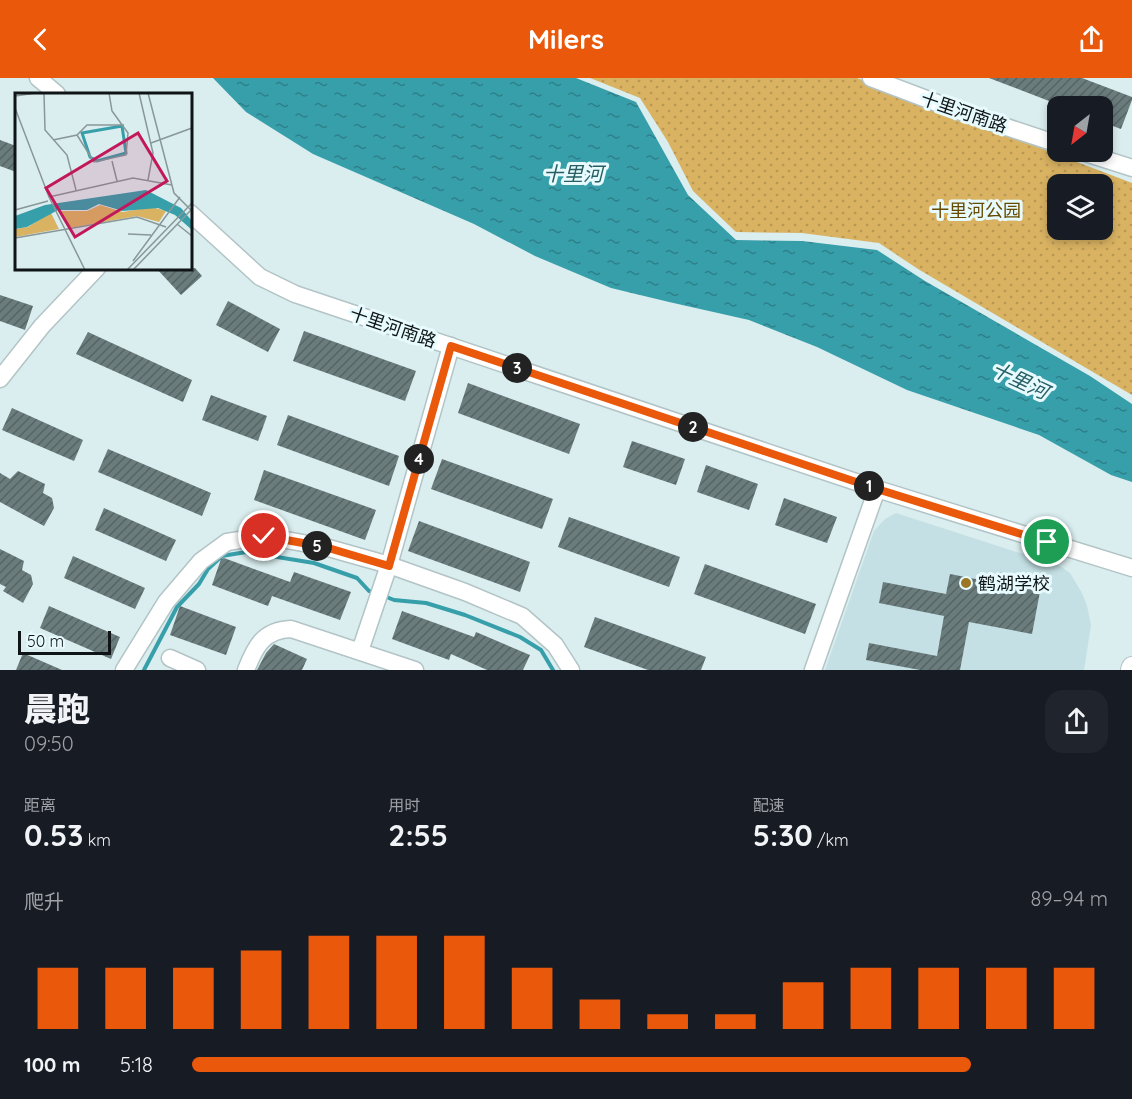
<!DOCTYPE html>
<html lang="zh">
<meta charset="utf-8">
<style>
body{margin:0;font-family:Quicksand,"Noto Sans SC",sans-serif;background:#20242c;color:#f1f3f6;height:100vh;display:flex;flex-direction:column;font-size:22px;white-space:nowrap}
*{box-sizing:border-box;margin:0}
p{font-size:20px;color:#9ea1a6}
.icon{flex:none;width:33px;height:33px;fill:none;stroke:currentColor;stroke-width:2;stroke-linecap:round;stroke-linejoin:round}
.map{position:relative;height:592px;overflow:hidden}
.sheet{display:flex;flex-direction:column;background:#171b24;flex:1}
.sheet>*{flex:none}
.needle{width:39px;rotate:211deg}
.tools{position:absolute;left:1047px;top:18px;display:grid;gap:12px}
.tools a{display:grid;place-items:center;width:66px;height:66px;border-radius:12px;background:#171b24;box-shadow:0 3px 9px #0003;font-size:30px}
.scale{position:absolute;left:18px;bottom:15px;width:93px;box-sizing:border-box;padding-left:6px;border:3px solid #0f1516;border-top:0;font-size:16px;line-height:21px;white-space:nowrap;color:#0f1516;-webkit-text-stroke:4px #e7fafd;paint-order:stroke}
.pin{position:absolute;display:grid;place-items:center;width:51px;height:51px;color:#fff;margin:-26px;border:3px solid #fff;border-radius:50%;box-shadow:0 2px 6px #0007}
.km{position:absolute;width:30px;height:30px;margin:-15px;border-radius:50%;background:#222;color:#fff;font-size:16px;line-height:30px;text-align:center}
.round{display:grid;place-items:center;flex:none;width:63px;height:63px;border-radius:18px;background:#20242c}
.overview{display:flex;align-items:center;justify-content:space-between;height:102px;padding:0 24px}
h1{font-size:33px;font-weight:800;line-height:45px}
.metrics{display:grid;grid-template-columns:repeat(3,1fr);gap:9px;height:102px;padding:6px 24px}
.metrics div{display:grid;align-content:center}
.metrics b{font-size:30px;font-weight:800}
.metrics small{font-size:16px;font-weight:400}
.metrics p{font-size:16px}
.chart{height:168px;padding:12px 24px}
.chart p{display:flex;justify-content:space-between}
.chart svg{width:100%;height:108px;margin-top:6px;stroke:#ea580c;stroke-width:6}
ul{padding:0 24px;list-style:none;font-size:20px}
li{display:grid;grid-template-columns:96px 72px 1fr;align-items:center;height:45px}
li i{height:15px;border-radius:8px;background:#ea580c}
header{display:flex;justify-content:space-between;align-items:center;height:78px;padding:0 24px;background:#ea580c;color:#fff;font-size:27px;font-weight:800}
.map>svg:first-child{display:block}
.built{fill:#c4e0e4}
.park{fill:url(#park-dots);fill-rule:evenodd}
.water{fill:url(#water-ripples)}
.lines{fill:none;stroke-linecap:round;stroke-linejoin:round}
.stream{stroke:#379faa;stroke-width:4}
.building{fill:url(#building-hatch)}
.minor-casing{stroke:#b2c4c6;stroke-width:19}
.major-casing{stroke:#b2c4c6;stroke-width:22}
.minor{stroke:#fff;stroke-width:16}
.major{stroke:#fff;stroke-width:20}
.route-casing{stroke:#fff;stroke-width:12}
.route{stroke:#ea580c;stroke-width:8}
.poi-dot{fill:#9b7723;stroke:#e7fafd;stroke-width:2}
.labels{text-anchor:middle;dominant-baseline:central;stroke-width:6;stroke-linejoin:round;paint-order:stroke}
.street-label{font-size:18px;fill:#0f1516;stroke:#e7fafd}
.park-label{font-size:18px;fill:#664a00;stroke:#e7fafd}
.poi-label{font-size:18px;fill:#0f1516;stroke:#e7fafd;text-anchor:start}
.water-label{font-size:20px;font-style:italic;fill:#275f65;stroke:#e7fafd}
.inset-river{fill:none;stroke:#379faa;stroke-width:3}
.inset-road{fill:none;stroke:#899798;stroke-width:1.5}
.view{fill:#c2185b;fill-opacity:0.15;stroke:#c2185b;stroke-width:3}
.inset-edge{fill:none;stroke:#0f1516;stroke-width:3}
</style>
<header><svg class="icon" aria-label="back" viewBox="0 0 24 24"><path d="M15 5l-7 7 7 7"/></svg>Milers<svg class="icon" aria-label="share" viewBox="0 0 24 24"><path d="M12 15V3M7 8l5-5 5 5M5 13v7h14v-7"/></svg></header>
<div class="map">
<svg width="1132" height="592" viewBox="0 0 1132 592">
<defs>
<pattern id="park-dots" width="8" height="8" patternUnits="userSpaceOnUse" patternTransform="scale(1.5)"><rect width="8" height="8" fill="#d9b262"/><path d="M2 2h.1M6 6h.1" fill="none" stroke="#b99854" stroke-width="1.8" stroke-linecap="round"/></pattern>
<pattern id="water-ripples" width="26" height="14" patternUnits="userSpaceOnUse" patternTransform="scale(1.5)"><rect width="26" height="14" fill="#379faa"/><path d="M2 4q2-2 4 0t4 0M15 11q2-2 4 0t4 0" fill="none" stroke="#2d8089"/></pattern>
<pattern id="building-hatch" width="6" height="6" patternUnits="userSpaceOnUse" patternTransform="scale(1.5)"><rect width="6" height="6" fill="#6b7c7d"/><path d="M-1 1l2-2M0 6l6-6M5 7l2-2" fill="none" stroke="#566465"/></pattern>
</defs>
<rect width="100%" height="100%" fill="#daedef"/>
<!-- built -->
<path class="built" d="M896,435L1060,488L1070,495L1082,515L1087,528L1091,547L1084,592H825L874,453L885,441Z"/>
<!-- park -->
<path class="park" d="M590,0H857L1132,105V317L918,191L879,165L802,155L736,154L693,113L668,64L640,20ZM1058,106H1102V152H1058Z"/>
<!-- water -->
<path class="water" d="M213,0H576L636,24L688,117L736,162L802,163L877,172L925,203L1090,298L1132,326V404L1111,397L1039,357L907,312L817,269L749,242L669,224L611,210L535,178L474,146L313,76L246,34Z"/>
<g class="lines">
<!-- stream -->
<g class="stream">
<path d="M384,518L394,522L426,525L465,537L520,559L541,572L553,592"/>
<path d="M144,592L177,529L199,506L208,491L222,478L246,474L314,485L357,500L369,513L374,514"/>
</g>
</g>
<!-- building -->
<g class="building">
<path d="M989,0H1082L1132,19V22L1121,51L1102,44V28H1062Z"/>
<path d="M0,62L16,68V94L0,88Z"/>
<path d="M156,190H195L202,198L181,217Z"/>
<path d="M0,217L33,228L25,252L0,243Z"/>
<path d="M228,223L280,251L268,274L216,247Z"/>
<path d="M304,253L416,293L405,323L293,283Z"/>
<path d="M88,254L192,302L183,324L76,276Z"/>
<path d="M468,305L580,346L569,376L458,335Z"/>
<path d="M211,317L267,338L258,363L202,342Z"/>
<path d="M12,330L83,362L74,383L2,352Z"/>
<path d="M288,337L399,378L389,408L277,367Z"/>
<path d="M632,363L685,381L676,407L623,389Z"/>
<path d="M108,371L211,415L202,438L98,394Z"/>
<path d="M442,381L553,421L542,451L431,411Z"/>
<path d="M706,387L758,406L749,432L697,414Z"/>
<path d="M264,392L376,432L365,462L254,422Z"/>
<path d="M18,393L45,406L43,415L52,420L54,430L44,448L0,424V395L10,401Z"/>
<path d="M784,420L837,439L827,465L775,447Z"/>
<path d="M104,430L176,462L166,483L95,452Z"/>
<path d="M569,439L680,479L669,509L558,469Z"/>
<path d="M419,443L530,484L520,514L408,473Z"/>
<path d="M0,471L24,483L22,492L31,497L33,506L23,525L3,513L6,509L0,506Z"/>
<path d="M73,478L145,510L135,531L64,500Z"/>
<path d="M224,480L290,504L294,494L351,514L340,542L272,518L268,528L212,507L221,481Z"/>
<path d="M705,486L816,526L805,556L694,516Z"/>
<path d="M998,494L1042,503L1032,556L969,544L960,592H920L866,582L869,565L937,578L944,538L879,525L883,504L946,516L950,496L996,505Z"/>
<path d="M49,528L120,559L111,581L40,550Z"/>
<path d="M180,528L236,549L226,577L170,557Z"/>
<path d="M402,533L474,559L476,554L530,577L523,592H487L451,576L449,582L392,561Z"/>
<path d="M595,539L706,579L701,592H648L584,569Z"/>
<path d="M274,566L307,581L302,592H257L266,575Z"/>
<path d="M23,575L62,592H16Z"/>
</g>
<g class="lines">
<!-- minor casing -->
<g class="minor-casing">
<g id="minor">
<path d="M38,0L57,16"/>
<path d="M871,0L958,33L1058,66"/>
<path d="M1082,74L1132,90"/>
<path d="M190,135L260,199L295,216L877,411L1132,490"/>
<path d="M0,301L42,248L97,190"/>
<path d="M360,573L389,487L451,268"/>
<path d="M170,580L197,592"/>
<path d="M124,592L166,524L201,483L227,464L264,458L325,469L389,487L465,514L522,538L555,567L571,592"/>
<path d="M246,592C255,569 263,552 291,551L415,592"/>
<path d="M813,592L877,411"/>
</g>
</g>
<!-- major casing -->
<g class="major-casing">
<path id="major" d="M1131,592L1132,589"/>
</g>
<!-- minor -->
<use href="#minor" class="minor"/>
<!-- major -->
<use href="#major" class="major"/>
</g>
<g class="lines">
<!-- route casing -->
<g class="route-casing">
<path id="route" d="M264,458L325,469L389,488L451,268L877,411L1047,464"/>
</g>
<!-- route -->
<use href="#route" class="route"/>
</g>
<!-- markers -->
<circle class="poi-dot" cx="966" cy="505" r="6"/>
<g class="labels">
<!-- street labels -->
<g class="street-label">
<text transform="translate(964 34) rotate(19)">十里河南路</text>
<text transform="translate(393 249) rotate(19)">十里河南路</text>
</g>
<!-- park labels -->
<g class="park-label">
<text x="976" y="132">十里河公园</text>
</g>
<!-- poi labels -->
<g class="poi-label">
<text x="978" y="505">鹤湖学校</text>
</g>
<!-- water labels -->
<g class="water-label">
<text x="573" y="95">十里河</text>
<text transform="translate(1020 302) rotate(25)">十里河</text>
</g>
</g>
<!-- overview -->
<g transform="translate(15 15)">
<rect width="177" height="177" fill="#daedef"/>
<path d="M85,112L108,119L137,114L151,118L144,129L122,123L55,135L43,118H72ZM36,120L44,136L0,144V136L13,134Z" fill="#d9b262"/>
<path d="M131,97L166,115L177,128V137L160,122L143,115L108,118L84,111L72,117H43L12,134L0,136V123L30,112Z" fill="#379faa"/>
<path class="inset-river" d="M107,33L111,60L82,68L75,64L67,40Z"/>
<path class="inset-road" d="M29,0L30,37L52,62L61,97M124,0L138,60L133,87M133,0L159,100L176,117M0,3L21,0M0,15L34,104L70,177M62,42L79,69L111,62L113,40L97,18L94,0M38,47L62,42L72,32H109M136,50L177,35M97,68L102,88M34,104L118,85L157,92M0,117L33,108M162,131L177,143M113,141L136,142M0,145L122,124L151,134M118,168L165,104M112,177L177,110M118,177L176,117"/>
<path class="view" d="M123,40L152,88L60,144L31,95Z"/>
<rect width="177" height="177" class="inset-edge"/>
</g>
</svg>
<div class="tools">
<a><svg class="needle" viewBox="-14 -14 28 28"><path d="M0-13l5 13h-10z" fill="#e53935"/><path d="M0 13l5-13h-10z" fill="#9ea1a6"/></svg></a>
<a><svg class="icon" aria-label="layers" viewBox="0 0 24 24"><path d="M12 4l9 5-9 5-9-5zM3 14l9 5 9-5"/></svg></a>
</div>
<div class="scale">50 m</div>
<div class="pin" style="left:1047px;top:464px;background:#1e9e55"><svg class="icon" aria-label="arrive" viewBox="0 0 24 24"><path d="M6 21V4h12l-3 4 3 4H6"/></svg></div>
<div class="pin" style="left:264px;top:458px;background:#d93025"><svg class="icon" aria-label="check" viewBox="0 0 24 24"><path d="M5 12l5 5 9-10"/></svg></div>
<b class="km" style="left:869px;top:408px">1</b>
<b class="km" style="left:693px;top:349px">2</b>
<b class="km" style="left:517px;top:290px">3</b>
<b class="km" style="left:419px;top:381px">4</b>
<b class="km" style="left:317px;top:468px">5</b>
</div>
<section class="sheet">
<div class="overview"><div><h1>晨跑</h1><p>09:50</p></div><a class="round"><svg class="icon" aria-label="share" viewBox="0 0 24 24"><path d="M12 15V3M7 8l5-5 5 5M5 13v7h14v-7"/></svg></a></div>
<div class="metrics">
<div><p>距离</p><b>0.53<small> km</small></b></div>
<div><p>用时</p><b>2:55</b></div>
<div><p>配速</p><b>5:30<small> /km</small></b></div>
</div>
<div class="chart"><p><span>爬升</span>89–94 m</p>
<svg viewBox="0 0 160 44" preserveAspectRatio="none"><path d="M5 44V19M15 44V19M25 44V19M35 44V12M45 44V6M55 44V6M65 44V6M75 44V19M85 44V32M95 44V38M105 44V38M115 44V25M125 44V19M135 44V19M145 44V19M155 44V19"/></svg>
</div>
<ul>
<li><b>100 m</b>5:18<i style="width:85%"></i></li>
</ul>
</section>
